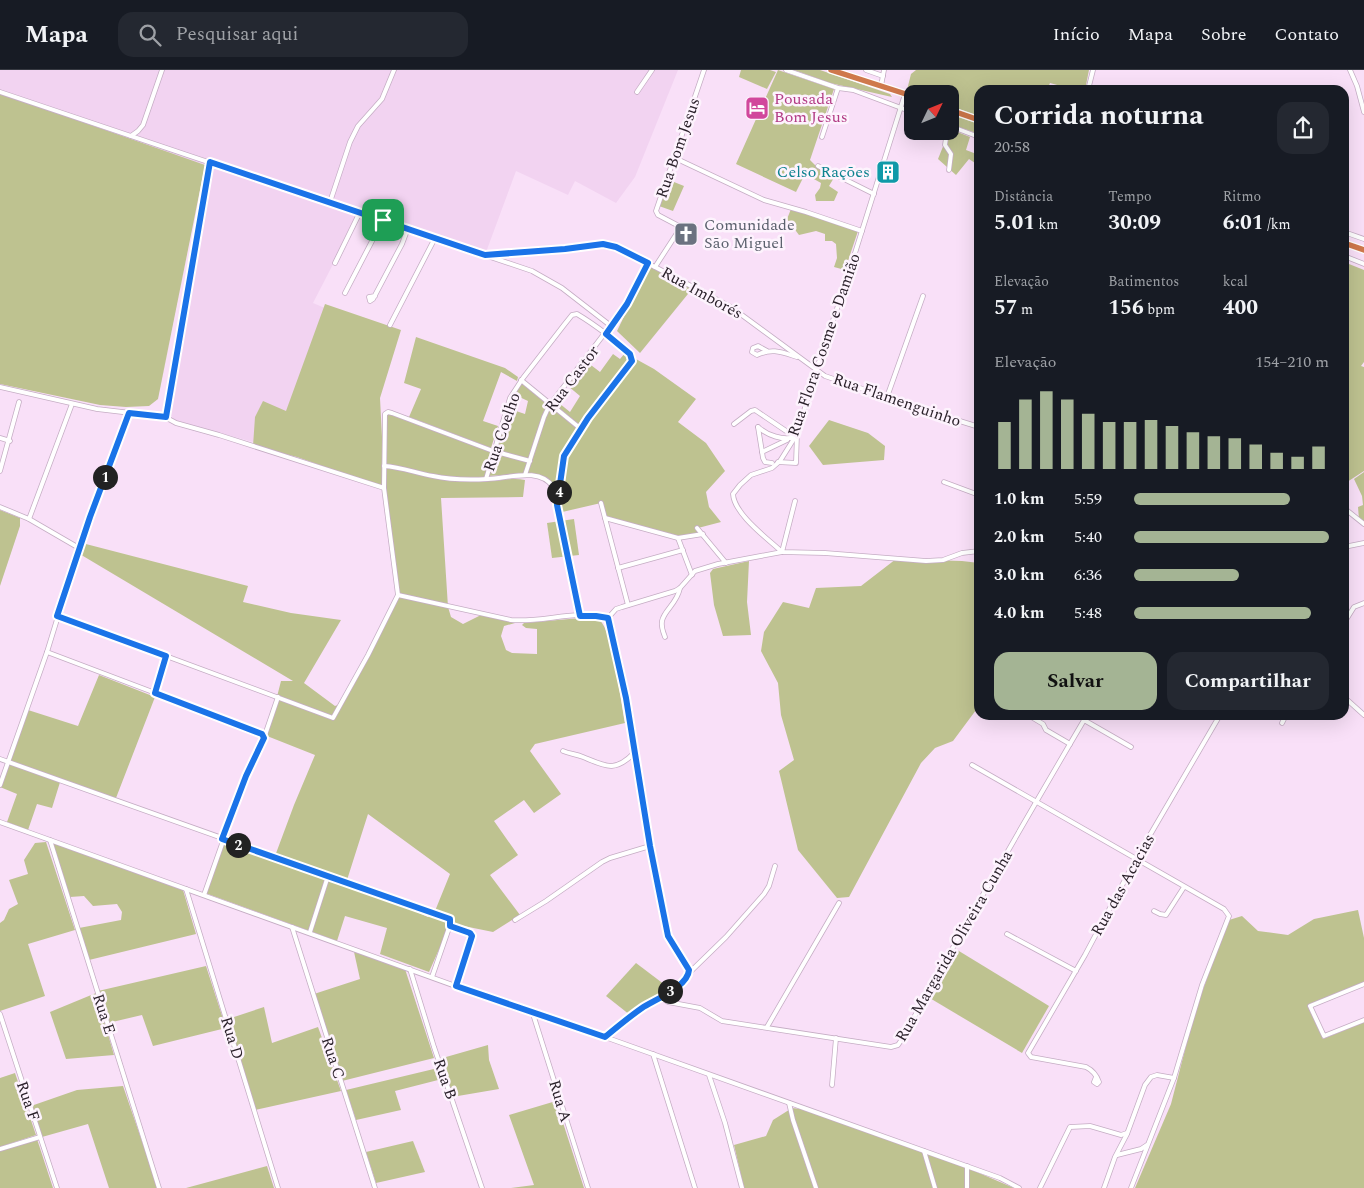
<!DOCTYPE html>
<html lang="pt">
<meta charset="utf-8">
<style>
body{margin:0;font-family:Spectral,serif;background:#242831;color:#f1f3f6;height:100vh;display:flex;flex-direction:column;font-size:19px;white-space:nowrap}
*{box-sizing:border-box;margin:0}
p{font-size:16px;color:#9ea1a6}
.icon{flex:none;width:28px;height:28px;fill:none;stroke:currentColor;stroke-width:2;stroke-linecap:round;stroke-linejoin:round}
.map{position:relative;flex:1;overflow:hidden}
.details{position:absolute;left:974px;top:15px;width:375px;height:635px;display:flex;flex-direction:column;background:#171b24;border-radius:15px;box-shadow:0 5px 20px #0002}
.details>*{flex:none}
.needle{width:32px;rotate:47deg}
.controls{position:absolute;left:904px;top:15px;display:grid;gap:10px}
.controls a{display:grid;place-items:center;width:55px;height:55px;border-radius:10px;background:#171b24;box-shadow:0 5px 20px #0002;font-size:25px}
.pin{position:absolute;display:grid;place-items:center;width:42px;height:42px;color:#fff;margin:-21px;border-radius:10px;box-shadow:0 2px 8px #0006}
.km{position:absolute;width:25px;height:25px;margin:-12px;border-radius:50%;background:#222;color:#fff;font-size:14px;line-height:25px;text-align:center}
.round{display:grid;place-items:center;flex:none;width:52px;height:52px;border-radius:15px;background:#242831}
.overview{display:flex;align-items:center;justify-content:space-between;height:85px;padding:0 20px}
h1{font-size:28px;font-weight:700;line-height:38px}
.stats{display:grid;grid-template-columns:repeat(3,1fr);gap:8px;height:85px;padding:5px 20px}
.stats div{display:grid;align-content:center}
.stats b{font-size:21px;font-weight:700}
.stats small{font-size:14px;font-weight:400}
.stats p{font-size:14px}
.chart{height:140px;padding:10px 20px}
.chart p{display:flex;justify-content:space-between}
.chart svg{width:100%;height:90px;margin-top:5px;stroke:#a4b494;stroke-width:6}
.action{display:flex;gap:10px;margin-top:auto;padding:10px 20px}
.action a{flex:1;height:58px;border-radius:15px;background:#a4b494;color:#111;font-size:20px;font-weight:700;line-height:58px;text-align:center}
.action a+a{background:#242831;color:#f1f3f6}
ul{padding:0 20px;list-style:none;font-size:16px}
li{display:grid;grid-template-columns:80px 60px 1fr;align-items:center;height:38px}
li i{height:12px;border-radius:6px;background:#a4b494}
header{display:flex;align-items:center;gap:30px;box-sizing:border-box;height:70px;padding:0 25px;background:#171b24;border-bottom:1px solid #363941}
header strong{font-size:24px}
nav{display:flex;gap:28px;margin-inline-start:auto;font-size:18px}
.search{width:350px;height:45px;background:#242831;display:flex;align-items:center;gap:12px;box-sizing:border-box;padding:0 18px;border-radius:15px;color:#9ea1a6;font-size:19px}
.map>svg:first-child{display:block}
.built{fill:#f2d3f1}
.green{fill:#bec290}
.lines{fill:none;stroke-linecap:round;stroke-linejoin:round}
.minor-casing{stroke:#c5adc4;stroke-width:5.5}
.highway-casing{stroke:#fff;stroke-width:8}
.minor{stroke:#fff;stroke-width:4}
.highway{stroke:#cf784c;stroke-width:5.5}
.route-casing{stroke:#fff;stroke-width:10}
.route{stroke:#1a73e8;stroke-width:6}
.labels{text-anchor:middle;dominant-baseline:central;stroke-width:5;stroke-linejoin:round;paint-order:stroke}
.hotel-label{font-size:16px;fill:#b23c85;stroke:#fdf3fd;text-anchor:start}
.street-label{font-size:16px;fill:#2b222b;stroke:#fdf3fd}
.culture-label{font-size:16px;fill:#0d838f;stroke:#fdf3fd;text-anchor:end}
.worship-label{font-size:16px;fill:#5b616d;stroke:#fdf3fd;text-anchor:start}
</style>
<header>
<strong>Mapa</strong>
<div class="search"><svg class="icon" aria-label="search" viewBox="0 0 24 24"><circle cx="10" cy="10" r="6"/><path d="M15 15l6 6"/></svg>Pesquisar aqui</div>
<nav><a>Início</a><a>Mapa</a><a>Sobre</a><a>Contato</a></nav>
</header>
<div class="map">
<svg width="1364" height="1118" viewBox="0 0 1364 1118">
<rect width="100%" height="100%" fill="#f9e0f8"/>
<!-- built -->
<path class="built" d="M0,0H678L635,107L616,133L575,111L568,125L516,101L485,185L360,142L313,233L332,241L290,345L257,373L175,351L169,343L205,95L0,28Z"/>
<!-- green -->
<g class="green">
<path d="M741,0H770L776,2L767,19L739,7Z"/>
<path d="M778,0L834,19L810,90L817,97L835,106L829,116L838,122L834,131H816L815,125L820,118L821,113L805,104L796,122L736,94Z"/>
<path d="M794,0H820L890,24L892,27L830,13Z"/>
<path d="M916,0H1089L1085,20H1075L1050,13L1047,20H979V46L950,36V24H917L907,20L911,4Z"/>
<path d="M0,23L205,95L158,329L149,336L126,337L100,335L0,314Z"/>
<path d="M950,44L979,54V64L950,54Z"/>
<path d="M950,59L970,67L966,80L979,85L978,95L969,89L956,105L938,89Z"/>
<path d="M669,110L684,116L673,141L659,136Z"/>
<path d="M791,139L858,161L845,200L834,197L837,188L836,174L832,171H825V164L816,161L799,165L787,149Z"/>
<path d="M1344,192L1364,200V292L1361,296L1364,297V401L1344,414Z"/>
<path d="M649,195L692,219L640,283L617,261Z"/>
<path d="M325,234L401,260L380,328L384,406L386,343L495,380L510,339L525,344L528,331L513,324L521,310L550,334L554,329L570,342L580,326L568,316L587,292L600,302L613,284L620,289L625,283L654,299L696,329L678,352L706,373L725,401L706,422L709,437L721,452L698,458L703,464L677,467L605,448L601,433L558,443L553,417L549,411L521,404L487,406L486,409H453L410,402C436,409 463,412 489,411C501,411 513,407 525,410L523,427L441,428L448,537L451,547L463,554L481,545L515,553L504,556L501,566L506,580L512,583L537,584V559L526,558L522,555L524,553L592,547C596,548 600,549 602,553C613,567 621,633 625,653L535,674L530,681L561,724L534,743L524,730L494,751L518,785L490,805L520,845L493,862L454,854L452,850L429,902L380,884L387,858L345,846L337,871L205,823L223,771L401,835L428,847L435,841L450,804L368,744L347,810L275,786L294,735L315,685L267,666L281,611H293L78,483L82,473L248,516L243,532L291,543L341,550L304,613L335,636L343,633L399,527L394,482L384,418L297,387L253,376L255,347L263,331L286,341Z"/>
<path d="M416,267L505,298L518,307L517,311L501,302L483,351L498,356L491,378L409,347L421,319L404,313Z"/>
<path d="M829,350L868,363L885,376L884,390L823,395L809,376Z"/>
<path d="M1364,402V454L1359,449L1358,437L1363,435L1362,426L1354,409Z"/>
<path d="M0,440L20,448V456L0,516Z"/>
<path d="M574,449L579,485L552,488L547,453Z"/>
<path d="M896,489L962,491L979,493V636L953,671L935,678L921,693L849,827L837,828L798,780L779,701L794,690L781,645L778,613L761,581L764,562L783,532L809,538L816,518L861,516Z"/>
<path d="M749,491L747,532L751,565L723,566L714,535L710,503L713,499Z"/>
<path d="M99,605L155,627L116,728L61,709L52,738L37,734L28,760L7,752L17,724L0,717L28,640L78,656Z"/>
<path d="M46,772L75,860L28,874L45,926L0,941V853L4,850L9,839L18,834L9,810L28,804L24,790L35,773Z"/>
<path d="M53,773L183,820L196,864L89,890L79,858L121,850L122,842L117,834L93,836L84,826L70,827Z"/>
<path d="M1358,840L1364,868V913L1309,936L1323,969L1364,952V1118H1135L1171,1034L1194,945L1221,869L1229,850L1242,846L1258,861L1288,865L1314,849Z"/>
<path d="M954,878L1049,936L1022,983L928,927Z"/>
<path d="M354,882L405,899L434,988L342,1011L314,924L360,909Z"/>
<path d="M636,893L669,918L630,945L606,926Z"/>
<path d="M206,896L226,958L153,976L142,945L108,953L98,921Z"/>
<path d="M96,923L114,985L66,989L50,942Z"/>
<path d="M264,937L272,973L318,957L341,1021L255,1040L228,949Z"/>
<path d="M488,975L489,990L499,1019L452,1027L439,989Z"/>
<path d="M438,998L442,1009L395,1021L401,1040L356,1050L346,1020Z"/>
<path d="M15,1003L36,1065L0,1077V1008Z"/>
<path d="M123,1016L158,1118H109L88,1054L42,1067L31,1036L77,1020Z"/>
<path d="M556,1031L584,1118H511L534,1115L509,1045Z"/>
<path d="M792,1038L801,1039L972,1100L1014,1118H744L734,1075L766,1066L773,1050Z"/>
<path d="M37,1069L53,1118H0V1080Z"/>
<path d="M413,1071L425,1102L376,1113L366,1082Z"/>
<path d="M267,1096L274,1118H186Z"/>
</g>
<g class="lines">
<!-- minor casing -->
<g class="minor-casing">
<g id="minor">
<path d="M786,0L838,18L853,20L912,42"/>
<path d="M866,0L883,6"/>
<path d="M1350,0L1357,16L1364,42"/>
<path d="M881,16L884,0"/>
<path d="M1088,20L1093,0"/>
<path d="M0,22L532,201L562,218L611,256"/>
<path d="M637,22L652,0"/>
<path d="M950,56L979,67"/>
<path d="M947,61L945,75L951,84L949,100"/>
<path d="M131,66L138,61L143,55L162,0"/>
<path d="M822,67L838,18"/>
<path d="M675,88L764,130L806,142L862,161"/>
<path d="M818,96L874,124"/>
<path d="M330,132L350,72L358,56L382,29L394,0"/>
<path d="M1344,162L1364,169"/>
<path d="M488,185L565,179L598,174L609,175L655,197L731,237L825,306L918,338L979,357"/>
<path d="M1344,186L1364,194"/>
<path d="M335,193L360,142"/>
<path d="M655,197L679,160L677,155L658,145L656,141L704,0"/>
<path d="M345,223L383,150"/>
<path d="M375,226L369,227L370,231L373,229L402,174L408,158"/>
<path d="M390,255L435,168H437"/>
<path d="M767,281L758,276L753,278L752,282L757,285C772,278 781,282 797,287"/>
<path d="M521,310L581,359"/>
<path d="M0,317L97,339L165,347L176,353L219,365L384,418"/>
<path d="M887,327L923,226"/>
<path d="M165,347L210,92"/>
<path d="M734,354L751,341L755,340L795,367"/>
<path d="M758,357L763,388L765,392L772,393"/>
<path d="M758,357C767,365 783,371 795,367"/>
<path d="M0,368L10,371"/>
<path d="M762,382L787,370"/>
<path d="M778,392L796,393L797,364"/>
<path d="M384,396C401,397 416,403 433,406C451,410 470,410 488,409C509,408 540,397 553,417L580,545"/>
<path d="M0,401L19,332"/>
<path d="M525,405L544,347L549,336L627,234L648,193"/>
<path d="M486,409L510,328L523,308L564,255L572,245L577,244C589,251 628,278 633,289L588,348L564,386L557,435"/>
<path d="M944,412L979,425"/>
<path d="M795,431L782,482L825,483L926,491L943,490L962,483L979,481"/>
<path d="M601,433L628,535"/>
<path d="M0,437L29,449L79,478"/>
<path d="M1344,438L1364,454"/>
<path d="M605,448L678,468L703,464"/>
<path d="M29,449L72,334"/>
<path d="M697,458L726,493"/>
<path d="M678,468L692,505"/>
<path d="M1344,477L1364,473"/>
<path d="M618,498L683,480"/>
<path d="M398,525L511,550C543,553 577,539 608,548"/>
<path d="M57,547L166,586L155,623"/>
<path d="M1344,553L1354,537L1364,533"/>
<path d="M665,567C663,562 661,556 662,551C664,540 677,534 680,518"/>
<path d="M47,582L261,663L264,666L246,706L204,825"/>
<path d="M166,586L333,648L368,585L398,525L384,418L385,344L388,342L392,343L493,381L530,391"/>
<path d="M1344,627L1364,645"/>
<path d="M1028,645L1043,654L1046,660L1070,674"/>
<path d="M1084,650L1131,677"/>
<path d="M1282,653L1286,645"/>
<path d="M264,668L278,627"/>
<path d="M563,681C570,684 576,684 583,687C605,696 615,703 634,683"/>
<path d="M0,689L450,849V855L432,907"/>
<path d="M972,695L1224,839L1229,846L1202,915L1174,1008L1131,1118"/>
<path d="M0,715L47,582L79,478L129,343"/>
<path d="M0,752L533,944L605,967L1000,1108L1019,1118"/>
<path d="M50,770L159,1118"/>
<path d="M186,819L278,1118"/>
<path d="M1154,841L1160,844L1166,845L1184,817"/>
<path d="M515,850L546,831L602,792L610,788L650,776"/>
<path d="M450,855L470,863L472,866L456,916"/>
<path d="M292,857L375,1118"/>
<path d="M310,862L328,806"/>
<path d="M1007,864L1076,901"/>
<path d="M410,899L434,977L482,1118"/>
<path d="M688,904L726,867L764,824L769,816L775,796"/>
<path d="M1364,914L1310,936L1324,966L1364,950"/>
<path d="M662,928L668,932L700,938L722,951L891,977L898,975L902,969C962,860 1024,752 1087,645"/>
<path d="M0,944L57,1118"/>
<path d="M533,944L588,1118"/>
<path d="M767,957L839,833"/>
<path d="M605,967C615,959 625,950 636,943C649,933 688,917 689,900L668,865L650,776L626,628L608,548L616,539L622,537L675,521L680,518L695,501L718,494L782,482C767,468 734,444 733,424L740,415L751,405L772,398L780,391L797,364L816,301L844,218L905,24"/>
<path d="M653,984L695,1118"/>
<path d="M709,1005L725,1053L742,1118"/>
<path d="M1096,1007L1094,1012L1097,1014L1099,1012C1097,1006 1092,1000 1086,997L1031,987L1028,983L1085,885L1136,789L1220,645"/>
<path d="M832,1015L836,968"/>
<path d="M789,1033L793,1050L816,1118"/>
<path d="M0,1079L40,1067"/>
<path d="M924,1081L935,1118"/>
<path d="M1117,1085L1141,1079L1147,1075"/>
<path d="M967,1118V1096"/>
<path d="M1040,1118L1070,1057L1090,1056L1121,1065L1127,1063"/>
<path d="M1104,1118L1115,1087L1127,1064L1145,1015L1151,1007L1157,1005L1174,1008"/>
</g>
</g>
<!-- highway casing -->
<g class="highway-casing">
<g id="highway">
<path d="M831,0L912,26"/>
<path d="M950,40L979,50"/>
<path d="M1344,173L1364,180"/>
</g>
</g>
<!-- minor -->
<use href="#minor" class="minor"/>
<!-- highway -->
<use href="#highway" class="highway"/>
</g>
<g class="lines">
<!-- route casing -->
<g class="route-casing">
<path id="route" d="M210,92L485,185L565,179L603,174L616,177L648,193L627,234L606,264L630,284L632,291L588,348L564,386L557,435L580,546H596L608,548L626,628L650,776L668,866L689,900C688,917 654,930 642,938C629,947 617,957 605,967L456,916L472,866L470,863L450,856V849L222,769L246,706L264,668L262,664L155,623L166,586L57,546L90,447L129,343L166,347Z"/>
</g>
<!-- route -->
<use href="#route" class="route"/>
</g>
<!-- icons -->
<defs>
<g id="hotel-square" transform="scale(1.25)"><rect x="-9" y="-9" width="18" height="18" rx="4" fill="#d1479c" stroke="#fdf3fd"/><path d="M-6-4.5h1.5V1H6V5H4.5V3h-9V5H-6ZM-4 0a1.8 1.8 0 1 1 3.6 0ZM.5 0V-2.5h3Q6-2.5 6 0Z" fill="#fff"/></g>
<g id="building-square" transform="scale(1.25)"><rect x="-9" y="-9" width="18" height="18" rx="4" fill="#0f9aa8" stroke="#fdf3fd"/><path d="M-4-6H4V6H1V3H-1V6H-4ZM-2.5-4.3h1.7v1.8h-1.7ZM.8-4.3h1.7v1.8H.8ZM-2.5-1h1.7V.8h-1.7ZM.8-1h1.7V.8H.8Z" fill="#fff"/></g>
<g id="church-square" transform="scale(1.25)"><rect x="-9" y="-9" width="18" height="18" rx="4" fill="#6b7280" stroke="#fdf3fd"/><path d="M-1.2-6h2.4v3.5h3.3v2.4h-3.3V6h-2.4V-.1h-3.3v-2.4h3.3Z" fill="#fff"/></g>
</defs>
<g fill-rule="evenodd">
<use href="#hotel-square" x="757" y="38"/>
<use href="#building-square" x="888" y="102"/>
<use href="#church-square" x="686" y="164"/>
</g>
<g class="labels">
<!-- hotel labels -->
<g class="hotel-label">
<text x="774" y="29">Pousada<tspan x="774" dy="18">Bom Jesus</tspan></text>
</g>
<!-- street labels -->
<g class="street-label">
<text transform="translate(678 78) rotate(-71)">Rua Bom Jesus</text>
<text transform="translate(702 223) rotate(29)">Rua Imborés</text>
<text transform="translate(824 275) rotate(-71)">Rua Flora Cosme e Damião</text>
<text transform="translate(572 309) rotate(-53)">Rua Castor</text>
<text transform="translate(897 330) rotate(19)">Rua Flamenguinho</text>
<text transform="translate(502 362) rotate(-71)">Rua Coelho</text>
<text transform="translate(1123 815) rotate(-61)">Rua das Acacias</text>
<text transform="translate(954 876) rotate(-60)">Rua Margarida Oliveira Cunha</text>
<text transform="translate(104 944) rotate(72)">Rua E</text>
<text transform="translate(232 968) rotate(73)">Rua D</text>
<text transform="translate(333 988) rotate(72)">Rua C</text>
<text transform="translate(445 1009) rotate(71)">Rua B</text>
<text transform="translate(28 1031) rotate(71)">Rua F</text>
<text transform="translate(560 1031) rotate(73)">Rua A</text>
</g>
<!-- culture labels -->
<g class="culture-label">
<text x="870" y="102">Celso Rações</text>
</g>
<!-- worship labels -->
<g class="worship-label">
<text x="704" y="155">Comunidade<tspan x="704" dy="18">São Miguel</tspan></text>
</g>
</g>
</svg>
<div class="controls">
<a><svg class="needle" viewBox="-14 -14 28 28"><path d="M0-13l5 13h-10z" fill="#e53935"/><path d="M0 13l5-13h-10z" fill="#9ea1a6"/></svg></a>
</div>
<div class="pin" style="left:383px;top:150px;background:#1e9e55"><svg class="icon" aria-label="arrive" viewBox="0 0 24 24"><path d="M6 21V4h12l-3 4 3 4H6"/></svg></div>
<b class="km" style="left:105px;top:407px">1</b>
<b class="km" style="left:238px;top:775px">2</b>
<b class="km" style="left:670px;top:921px">3</b>
<b class="km" style="left:559px;top:422px">4</b>
<section class="details">
<div class="overview"><div><h1>Corrida noturna</h1><p>20:58</p></div><a class="round"><svg class="icon" aria-label="share" viewBox="0 0 24 24"><path d="M12 15V3M7 8l5-5 5 5M5 13v7h14v-7"/></svg></a></div>
<div class="stats">
<div><p>Distância</p><b>5.01<small> km</small></b></div>
<div><p>Tempo</p><b>30:09</b></div>
<div><p>Ritmo</p><b>6:01<small> /km</small></b></div>
</div>
<div class="stats">
<div><p>Elevação</p><b>57<small> m</small></b></div>
<div><p>Batimentos</p><b>156<small> bpm</small></b></div>
<div><p>kcal</p><b>400</b></div>
</div>
<div class="chart"><p><span>Elevação</span>154–210 m</p>
<svg viewBox="0 0 160 44" preserveAspectRatio="none"><path d="M5 44V21M15 44V10M25 44V6M35 44V10M45 44V17M55 44V21M65 44V21M75 44V20M85 44V23M95 44V26M105 44V28M115 44V29M125 44V32M135 44V36M145 44V38M155 44V33"/></svg>
</div>
<ul>
<li><b>1.0 km</b>5:59<i style="width:80%"></i></li>
<li><b>2.0 km</b>5:40<i style="width:100%"></i></li>
<li><b>3.0 km</b>6:36<i style="width:54%"></i></li>
<li><b>4.0 km</b>5:48<i style="width:91%"></i></li>
</ul>
<div class="action"><a>Salvar</a><a>Compartilhar</a></div>
</section>
</div>
